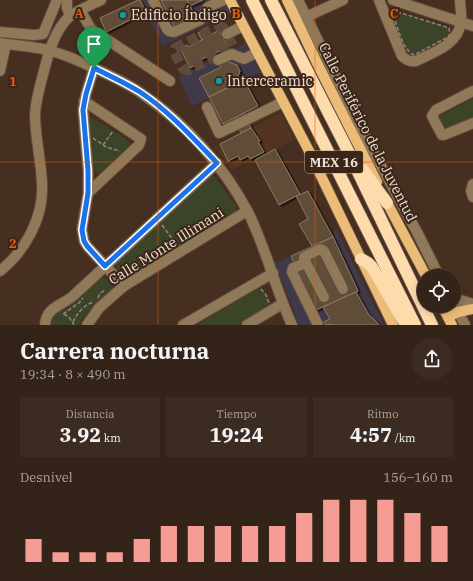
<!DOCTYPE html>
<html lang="es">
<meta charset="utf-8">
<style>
body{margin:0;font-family:"IBM Plex Serif",serif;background:#3c2b21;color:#f1f3f6;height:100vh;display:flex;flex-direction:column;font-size:15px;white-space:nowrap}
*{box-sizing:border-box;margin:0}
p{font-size:13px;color:#a9a4a2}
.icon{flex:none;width:22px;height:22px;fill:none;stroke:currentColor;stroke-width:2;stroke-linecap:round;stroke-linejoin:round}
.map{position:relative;height:325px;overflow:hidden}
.side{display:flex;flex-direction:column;background:#342318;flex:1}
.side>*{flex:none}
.fabs{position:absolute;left:417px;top:269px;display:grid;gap:8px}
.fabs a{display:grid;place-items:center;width:44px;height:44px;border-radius:50%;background:#342318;box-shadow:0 2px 10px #0003,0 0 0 1px #4e4037;font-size:20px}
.pin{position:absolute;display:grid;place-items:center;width:34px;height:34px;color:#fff;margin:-41px -17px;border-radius:50% 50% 50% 0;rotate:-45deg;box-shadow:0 0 4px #0007}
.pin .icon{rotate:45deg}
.round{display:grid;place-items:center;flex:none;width:42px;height:42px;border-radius:21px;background:#3c2b21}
.headline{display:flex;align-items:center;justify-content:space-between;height:68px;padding:0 20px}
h1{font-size:22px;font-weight:700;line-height:30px}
.metrics{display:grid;grid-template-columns:repeat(3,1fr);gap:6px;height:68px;padding:4px 20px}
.metrics div{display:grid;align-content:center;border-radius:0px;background:#3c2b21;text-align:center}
.metrics b{font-size:20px;font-weight:700}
.metrics small{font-size:11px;font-weight:400}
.metrics p{font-size:11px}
.chart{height:112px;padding:8px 20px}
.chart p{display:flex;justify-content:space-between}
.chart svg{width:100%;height:72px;margin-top:4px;stroke:#f59c94;stroke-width:6}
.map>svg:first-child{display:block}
.commercial{fill:#40394a}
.built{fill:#523421}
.green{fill:#3c4428}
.building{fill:#604e38;stroke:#8d7962;filter:url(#shadow)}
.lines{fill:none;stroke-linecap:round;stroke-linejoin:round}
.minor-tunnel{stroke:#5f493b;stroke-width:10;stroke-dasharray:10 5;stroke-linecap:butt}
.minor-casing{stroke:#614b3d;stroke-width:12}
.major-casing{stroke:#614b3d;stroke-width:12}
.highway-casing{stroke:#614b3d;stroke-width:14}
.path{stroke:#978478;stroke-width:1.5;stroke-dasharray:4 2;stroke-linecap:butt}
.minor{stroke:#907959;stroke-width:10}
.major{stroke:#ebbc77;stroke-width:10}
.highway{stroke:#fddbac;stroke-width:12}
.route-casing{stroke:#fff;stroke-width:8}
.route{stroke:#1a73e8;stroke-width:5}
.grid{fill:none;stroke:#e8590c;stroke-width:1;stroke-opacity:0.55}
.culture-dot{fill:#0f9aa8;stroke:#3b2516;stroke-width:1.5}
.labels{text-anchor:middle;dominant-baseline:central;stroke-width:4;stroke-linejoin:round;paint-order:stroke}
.shield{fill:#3b2516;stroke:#b8a79c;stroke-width:1}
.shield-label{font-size:13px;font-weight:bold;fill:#eedfd6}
.poi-label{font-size:14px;fill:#eedfd6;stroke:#3b2516;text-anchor:start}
.street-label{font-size:14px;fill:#eedfd6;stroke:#3b2516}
.grid-label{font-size:13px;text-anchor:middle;font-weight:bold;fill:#e8590c;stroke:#3b2516;stroke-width:4;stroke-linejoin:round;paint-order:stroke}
</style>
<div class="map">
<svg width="473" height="325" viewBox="0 0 473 325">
<defs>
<filter id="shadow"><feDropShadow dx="2.5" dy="1.5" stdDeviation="0" flood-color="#0009"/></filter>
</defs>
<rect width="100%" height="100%" fill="#462f20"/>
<!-- commercial -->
<g class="commercial">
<path d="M140,0H224L230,13L163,46Z"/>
<path d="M245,43L260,72L192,106L178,76Z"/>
<path d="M336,229L384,325H299L298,322L275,263L333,237Z"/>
</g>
<!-- built -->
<path class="built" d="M281,113L294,140L232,170L214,147Z"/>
<!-- green -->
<g class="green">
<path d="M397,13H401L449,28L450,34L448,37L414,55C402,49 399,30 394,18L393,15Z"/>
<path d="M473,99V117L445,131L438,120L439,116Z"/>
<path d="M89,118H92L125,138L130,143V146L101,174L97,173L95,170L87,120Z"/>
<path d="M213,176L215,177L236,206V212L132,276L125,277L116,270V267L117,263L210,177Z"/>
<path d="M101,277C107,278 114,282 113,289L83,317L79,325H47L54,312L65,310L69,307L98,278Z"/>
<path d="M259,289C266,291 270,300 268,306L238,325H197L255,290Z"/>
</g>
<!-- building -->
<g class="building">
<path d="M138,0H140L146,12L106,32L100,18Z"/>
<path d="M161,0H187L197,19L176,30Z"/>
<path d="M187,0H203L190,6Z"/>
<path d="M207,28L211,36L202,40L198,33Z"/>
<path d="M219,30L228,47L196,62L197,64L190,68L180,48L187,45L189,47Z"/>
<path d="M220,59L237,65L240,71L235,84L209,97L199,78L221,67L219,63Z"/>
<path d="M244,80L258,106L223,124L209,97Z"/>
<path d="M244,113L251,128L241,133L234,118Z"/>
<path d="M251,128L260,141L258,142L264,152L250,159L248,156L240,160L238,156L228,161L220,144Z"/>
<path d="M275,149L300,194L279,205L255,160Z"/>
<path d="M308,191L333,237L312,246L299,224L308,219L296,196Z"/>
<path d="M333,237L358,291L316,310L291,256Z"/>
<path d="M356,292L369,315L376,321L379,325H333L332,324L326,325L324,322L330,319L323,307Z"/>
</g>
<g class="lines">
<!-- minor-tunnel -->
<path class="minor-tunnel" d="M219,26L223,27L233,46L231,49L188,70L183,69L174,52L175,48Z"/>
<!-- minor casing -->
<g class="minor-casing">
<g id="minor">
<path d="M67,0V8L70,16"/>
<path d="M153,0L167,29L169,31L174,32L200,20L208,7L224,0"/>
<path d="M298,0L368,142L417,232L439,276"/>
<path d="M379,0L402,56C406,60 410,62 416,61C434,52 458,45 461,22C462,15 460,7 460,0"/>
<path d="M393,0L473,26"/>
<path d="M80,10L91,29L170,81"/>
<path d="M306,17L343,0"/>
<path d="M0,32L34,35L43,34L57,0"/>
<path d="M227,34L243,26"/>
<path d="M0,43C17,46 35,46 51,51C67,55 81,62 96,69C111,76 127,83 141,93C185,123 223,165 248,212C266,248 275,288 292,325"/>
<path d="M218,60L232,54L244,59L256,53"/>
<path d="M94,68L86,94L83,110L88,171V193L82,229L84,241L87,246L124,286"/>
<path d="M0,71L6,44"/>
<path d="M473,91L436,110L432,116L442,135H444L473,123"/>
<path d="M84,101L141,139L139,145L88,193"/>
<path d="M207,107L219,133L283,102"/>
<path d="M473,184L471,191L473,197"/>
<path d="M306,263L293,268L292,272L318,325"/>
<path d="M0,271C26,250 44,217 42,183C41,160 35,137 35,114C36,96 42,80 46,63C50,48 57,28 69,17C78,10 91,5 101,0"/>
<path d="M324,297L304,259V257L320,249L324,251L343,289"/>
<path d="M454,298L473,304"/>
<path d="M454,304L465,325"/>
<path d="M45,325C46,307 61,306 73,296L217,163"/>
<path d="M87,325L99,308L124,286L247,211"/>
<path d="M183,325L273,273"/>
<path d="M247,325L282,304"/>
</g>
</g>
<!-- major casing -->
<g class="major-casing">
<g id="major">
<path d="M230,0L308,149L393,325"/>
<path d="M287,0L318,65L377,182"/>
<path d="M384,197L426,276"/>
<path d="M442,306L452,325"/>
<path d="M448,317L458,312L473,309"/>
</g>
</g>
<!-- highway casing -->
<g class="highway-casing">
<g id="highway">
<path d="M252,0L415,325"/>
<path d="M271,0L345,145L432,325"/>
<path d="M363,170L387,203"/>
<path d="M361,259L368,263L372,267L406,325"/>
</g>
</g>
<!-- path -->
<g class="path">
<path d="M397,13H401L449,28L450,34L448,37L414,55C402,49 399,30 394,18L393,15Z"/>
<path d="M93,138L106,147L120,151"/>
<path d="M103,145L113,131"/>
<path d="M162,225L176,244"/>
<path d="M261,289L266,295L269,303"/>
<path d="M98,298L100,293L106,290"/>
<path d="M63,314L79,303L83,298"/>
<path d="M64,314L69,317L74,325"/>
<path d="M73,322C77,313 85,304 94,302"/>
</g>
<!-- minor -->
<use href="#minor" class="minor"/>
<!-- major -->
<use href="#major" class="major"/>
<!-- highway -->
<use href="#highway" class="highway"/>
</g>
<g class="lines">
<!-- route casing -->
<g class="route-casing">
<path id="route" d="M94,68C110,76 126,83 140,92C169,111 193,138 217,163L105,266L87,246L84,241L82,230L88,193V170L83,110L86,94Z"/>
</g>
<!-- route -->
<use href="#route" class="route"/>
</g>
<!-- grid -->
<path class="grid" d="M158,0V325M315,0V325M0,162H473"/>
<!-- markers -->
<g class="culture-dot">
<circle cx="123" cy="15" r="4"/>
<circle cx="219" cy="81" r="4"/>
</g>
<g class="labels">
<!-- shield labels -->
<rect class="shield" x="305" y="151" width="58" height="22" rx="3"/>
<g class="shield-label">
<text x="334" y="162">MEX 16</text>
</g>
<!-- poi labels -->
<g class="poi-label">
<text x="131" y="15">Edificio Índigo</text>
<text x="227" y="81">Interceramic</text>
</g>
<!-- street labels -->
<g class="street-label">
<text transform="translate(368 132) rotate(63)">Calle Periférico de la Juventud</text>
<text transform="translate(166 246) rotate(-32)">Calle Monte Illimani</text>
</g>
</g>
<g class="grid-label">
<text x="79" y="18">A</text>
<text x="236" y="18">B</text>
<text x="394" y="18">C</text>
<text x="13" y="86">1</text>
<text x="13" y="248">2</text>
</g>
</svg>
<div class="fabs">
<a><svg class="icon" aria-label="locate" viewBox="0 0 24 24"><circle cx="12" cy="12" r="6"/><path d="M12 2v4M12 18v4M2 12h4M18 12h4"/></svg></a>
</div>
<div class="pin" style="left:94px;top:68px;background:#1e9e55"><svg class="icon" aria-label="arrive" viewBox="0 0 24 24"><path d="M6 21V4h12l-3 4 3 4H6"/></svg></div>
</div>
<section class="side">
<div class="headline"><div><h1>Carrera nocturna</h1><p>19:34 · 8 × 490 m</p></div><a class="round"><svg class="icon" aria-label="share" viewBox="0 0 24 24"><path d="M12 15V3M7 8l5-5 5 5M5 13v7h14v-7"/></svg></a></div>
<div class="metrics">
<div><p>Distancia</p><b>3.92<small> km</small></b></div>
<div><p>Tiempo</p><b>19:24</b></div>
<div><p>Ritmo</p><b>4:57<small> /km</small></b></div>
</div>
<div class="chart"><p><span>Desnivel</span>156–160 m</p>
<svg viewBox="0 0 160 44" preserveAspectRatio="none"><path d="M5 44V30M15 44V38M25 44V38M35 44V38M45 44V30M55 44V22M65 44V22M75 44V22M85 44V22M95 44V22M105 44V14M115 44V6M125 44V6M135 44V6M145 44V14M155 44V22"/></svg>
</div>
</section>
